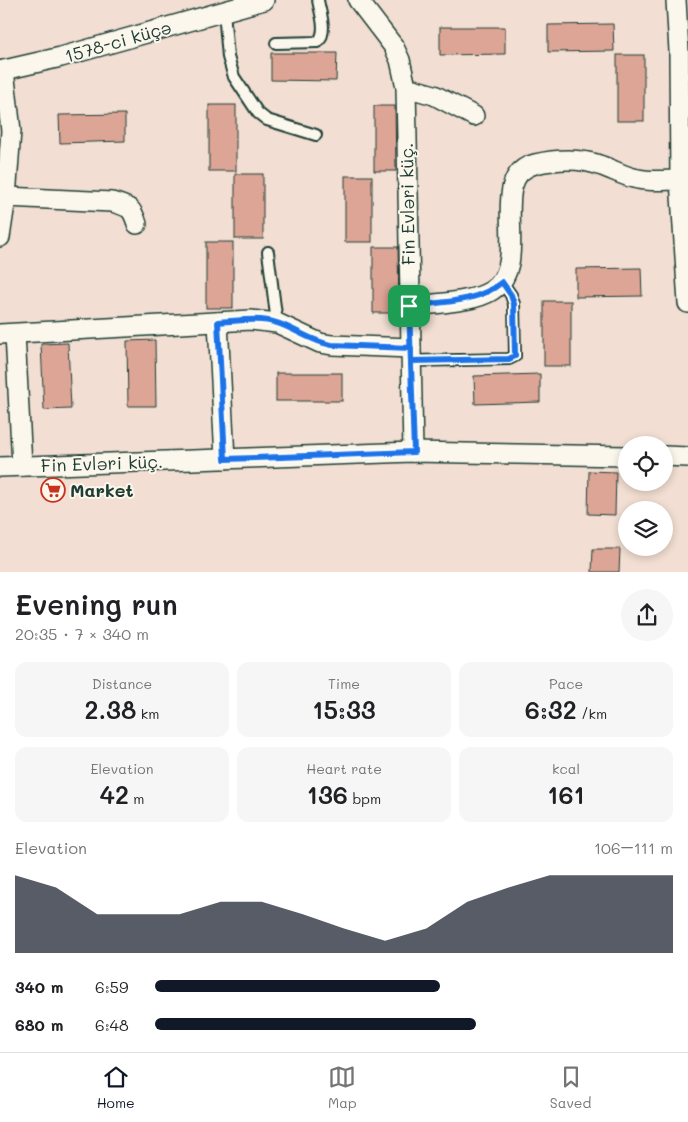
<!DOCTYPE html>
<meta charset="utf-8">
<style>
body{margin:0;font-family:Mali,sans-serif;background:#f6f6f6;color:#202124;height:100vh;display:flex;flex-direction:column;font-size:19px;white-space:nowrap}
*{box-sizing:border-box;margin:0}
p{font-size:16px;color:#757577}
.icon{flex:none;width:28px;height:28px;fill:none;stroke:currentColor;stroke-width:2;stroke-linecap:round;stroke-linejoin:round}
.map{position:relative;height:572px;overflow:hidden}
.details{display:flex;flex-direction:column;background:#fff;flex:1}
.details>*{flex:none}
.buttons{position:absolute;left:618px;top:436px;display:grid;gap:10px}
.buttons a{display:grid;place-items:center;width:55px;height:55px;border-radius:50%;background:#fff;box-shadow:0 2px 8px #0003;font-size:25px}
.pin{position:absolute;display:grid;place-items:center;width:42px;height:42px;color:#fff;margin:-21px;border-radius:10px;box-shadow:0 2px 8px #0006}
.round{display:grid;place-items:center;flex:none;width:52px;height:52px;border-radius:26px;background:#f6f6f6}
.head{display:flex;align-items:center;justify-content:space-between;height:85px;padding:0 15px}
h1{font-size:28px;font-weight:600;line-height:38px}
.figures{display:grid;grid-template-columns:repeat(3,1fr);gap:8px;height:85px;padding:5px 15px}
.figures div{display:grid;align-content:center;border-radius:12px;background:#f6f6f6;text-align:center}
.figures b{font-size:25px;font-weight:600}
.figures small{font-size:14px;font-weight:400}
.figures p{font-size:14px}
.chart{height:140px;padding:10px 15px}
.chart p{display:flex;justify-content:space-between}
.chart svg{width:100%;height:90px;margin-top:5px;fill:#111827;opacity:.7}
ul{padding:0 15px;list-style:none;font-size:16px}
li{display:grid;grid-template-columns:80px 60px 1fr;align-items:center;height:38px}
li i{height:12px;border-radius:6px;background:#111827}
.tab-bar{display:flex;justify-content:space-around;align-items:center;height:70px;border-top:1px solid #e0e0e0;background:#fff;font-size:14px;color:#757577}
.tab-bar a{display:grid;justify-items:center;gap:2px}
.tab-bar .selected{color:#111827}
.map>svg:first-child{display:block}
.building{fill:#dda596;stroke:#1f3d34}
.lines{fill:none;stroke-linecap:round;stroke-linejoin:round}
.lane-casing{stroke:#1f3d34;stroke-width:14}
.street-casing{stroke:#1f3d34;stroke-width:22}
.lane{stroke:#fbf7ec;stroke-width:10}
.street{stroke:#fbf7ec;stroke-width:19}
.route-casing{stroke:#fff;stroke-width:10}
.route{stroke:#1a73e8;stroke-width:6}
.labels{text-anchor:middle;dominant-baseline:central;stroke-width:4;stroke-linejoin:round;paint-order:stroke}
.street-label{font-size:18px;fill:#1f3d34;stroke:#fbf7ec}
.poi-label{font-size:18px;font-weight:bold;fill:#1f3d34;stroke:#fbf7ec;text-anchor:start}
</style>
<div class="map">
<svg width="688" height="572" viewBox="0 0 688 572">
<rect width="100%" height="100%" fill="#f2ded2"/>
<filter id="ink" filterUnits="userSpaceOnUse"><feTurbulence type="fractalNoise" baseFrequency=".02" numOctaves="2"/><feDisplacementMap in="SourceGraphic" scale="10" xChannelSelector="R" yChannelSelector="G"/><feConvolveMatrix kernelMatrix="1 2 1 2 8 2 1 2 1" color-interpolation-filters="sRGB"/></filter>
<g filter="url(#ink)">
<!-- building -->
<g class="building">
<path d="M613,24L614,51L548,52V25Z"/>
<path d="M440,27H505V54L440,55Z"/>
<path d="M271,53H337L336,81L271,80Z"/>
<rect x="617" y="55" width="27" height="66"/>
<rect x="209" y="105" width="27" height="66"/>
<path d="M374,106H395L396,171H374Z"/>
<path d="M125,114V141L60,143L59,115Z"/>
<rect x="235" y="174" width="28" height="65"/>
<rect x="345" y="176" width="27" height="66"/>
<rect x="206" y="242" width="27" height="66"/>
<path d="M373,247H398L399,313H373Z"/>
<path d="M641,268L642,296L576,297V269Z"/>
<rect x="544" y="301" width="27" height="65"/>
<path d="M155,340L156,406H128L127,341Z"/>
<path d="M68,343L71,409L44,410L41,344Z"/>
<rect x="276" y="373" width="66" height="28"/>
<path d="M540,374V402L475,404L474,376Z"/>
<path d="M589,471L616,472L615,515L588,514Z"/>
<path d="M593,549H620L619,572H592Z"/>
</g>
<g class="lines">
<!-- lane casing -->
<g class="lane-casing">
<g id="lane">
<path d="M224,11L228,57L234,77L258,113L267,120L316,135"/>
<path d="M276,43L318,42C328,31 320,13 318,0"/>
<path d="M268,252L277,323"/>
<path d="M411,361L509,359L515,356L514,304L511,295L502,282"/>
</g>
</g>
<!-- street casing -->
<g class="street-casing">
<g id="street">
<path d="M358,0L394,47L400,60L406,87L413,452"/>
<path d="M676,0L679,51L680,180L688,303"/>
<path d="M0,71L61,57L264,0"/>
<path d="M406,87L434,95L474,116"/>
<path d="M6,197L112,202C129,207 132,207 137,224"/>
<path d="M0,237L6,197L11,131L4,70"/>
<path d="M409,307C432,303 472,303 491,291C535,265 484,176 535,164C557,159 581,158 602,166C614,170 625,177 638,179C651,182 666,180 680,180"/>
<path d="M218,322L225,459"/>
<path d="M0,334L251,320L277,323L320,343L332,345L411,348"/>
<path d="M15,334L22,466"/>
<path d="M664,456L688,457"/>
<path d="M0,467L413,452L626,456"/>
</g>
</g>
<!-- lane -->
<use href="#lane" class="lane"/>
<!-- street -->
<use href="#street" class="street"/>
</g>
</g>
<g class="lines" filter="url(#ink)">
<!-- route casing -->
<g class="route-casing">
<path id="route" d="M409,306L414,452L225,459L218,322C237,321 259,317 277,323C296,329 312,342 332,345L411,348V361L509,359L515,356L514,304L511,295L502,282C478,303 440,302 409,306"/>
</g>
<!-- route -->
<use href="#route" class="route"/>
</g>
<!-- icons -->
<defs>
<g id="supermarket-ring" transform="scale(1.25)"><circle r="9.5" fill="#fbf7ec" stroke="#c8321e" stroke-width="1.5"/><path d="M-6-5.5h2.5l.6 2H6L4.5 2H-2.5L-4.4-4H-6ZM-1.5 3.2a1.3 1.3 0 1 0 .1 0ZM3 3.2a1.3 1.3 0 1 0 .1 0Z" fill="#c8321e"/></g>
</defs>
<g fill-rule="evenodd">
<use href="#supermarket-ring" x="53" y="490"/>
</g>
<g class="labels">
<!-- street labels -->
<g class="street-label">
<text transform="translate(118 41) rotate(-16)">1578-ci küçə</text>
<text transform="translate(407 204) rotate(-91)">Fin Evləri küç.</text>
<text transform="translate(102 463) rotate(-2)">Fin Evləri küç.</text>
</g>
<!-- poi labels -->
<g class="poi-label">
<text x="70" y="490">Market</text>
</g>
</g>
</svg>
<div class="buttons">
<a><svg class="icon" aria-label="locate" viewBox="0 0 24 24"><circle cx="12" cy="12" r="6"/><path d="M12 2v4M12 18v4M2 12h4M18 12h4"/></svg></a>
<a><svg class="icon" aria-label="layers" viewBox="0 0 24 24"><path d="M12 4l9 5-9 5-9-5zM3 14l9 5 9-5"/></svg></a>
</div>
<div class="pin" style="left:409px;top:306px;background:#1e9e55"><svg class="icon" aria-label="arrive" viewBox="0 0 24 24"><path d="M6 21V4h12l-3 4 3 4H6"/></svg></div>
</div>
<section class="details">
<div class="head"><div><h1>Evening run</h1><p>20:35 · 7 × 340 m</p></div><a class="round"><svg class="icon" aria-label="share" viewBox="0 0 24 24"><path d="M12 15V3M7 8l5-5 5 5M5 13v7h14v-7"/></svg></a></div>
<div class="figures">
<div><p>Distance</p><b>2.38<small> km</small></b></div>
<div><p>Time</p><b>15:33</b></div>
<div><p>Pace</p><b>6:32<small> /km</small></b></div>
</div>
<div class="figures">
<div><p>Elevation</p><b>42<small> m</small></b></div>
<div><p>Heart rate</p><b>136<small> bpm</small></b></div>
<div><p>kcal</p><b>161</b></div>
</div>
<div class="chart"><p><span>Elevation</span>106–111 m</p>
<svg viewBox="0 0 160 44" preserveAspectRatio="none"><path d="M0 44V6L10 12L20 25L30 25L40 25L50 19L60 19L70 25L80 32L90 38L100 32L110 19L120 12L130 6L140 6L150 6L160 6V44z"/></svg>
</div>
<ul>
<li><b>340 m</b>6:59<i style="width:55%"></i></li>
<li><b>680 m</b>6:48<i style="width:62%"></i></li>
</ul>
</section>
<nav class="tab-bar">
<a class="selected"><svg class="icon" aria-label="home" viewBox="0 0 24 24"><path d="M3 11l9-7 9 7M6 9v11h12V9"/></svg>Home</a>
<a><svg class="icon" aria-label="map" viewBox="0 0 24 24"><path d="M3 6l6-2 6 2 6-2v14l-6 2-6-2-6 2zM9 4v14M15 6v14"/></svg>Map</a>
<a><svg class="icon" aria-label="saved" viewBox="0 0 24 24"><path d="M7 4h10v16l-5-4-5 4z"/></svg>Saved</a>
</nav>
